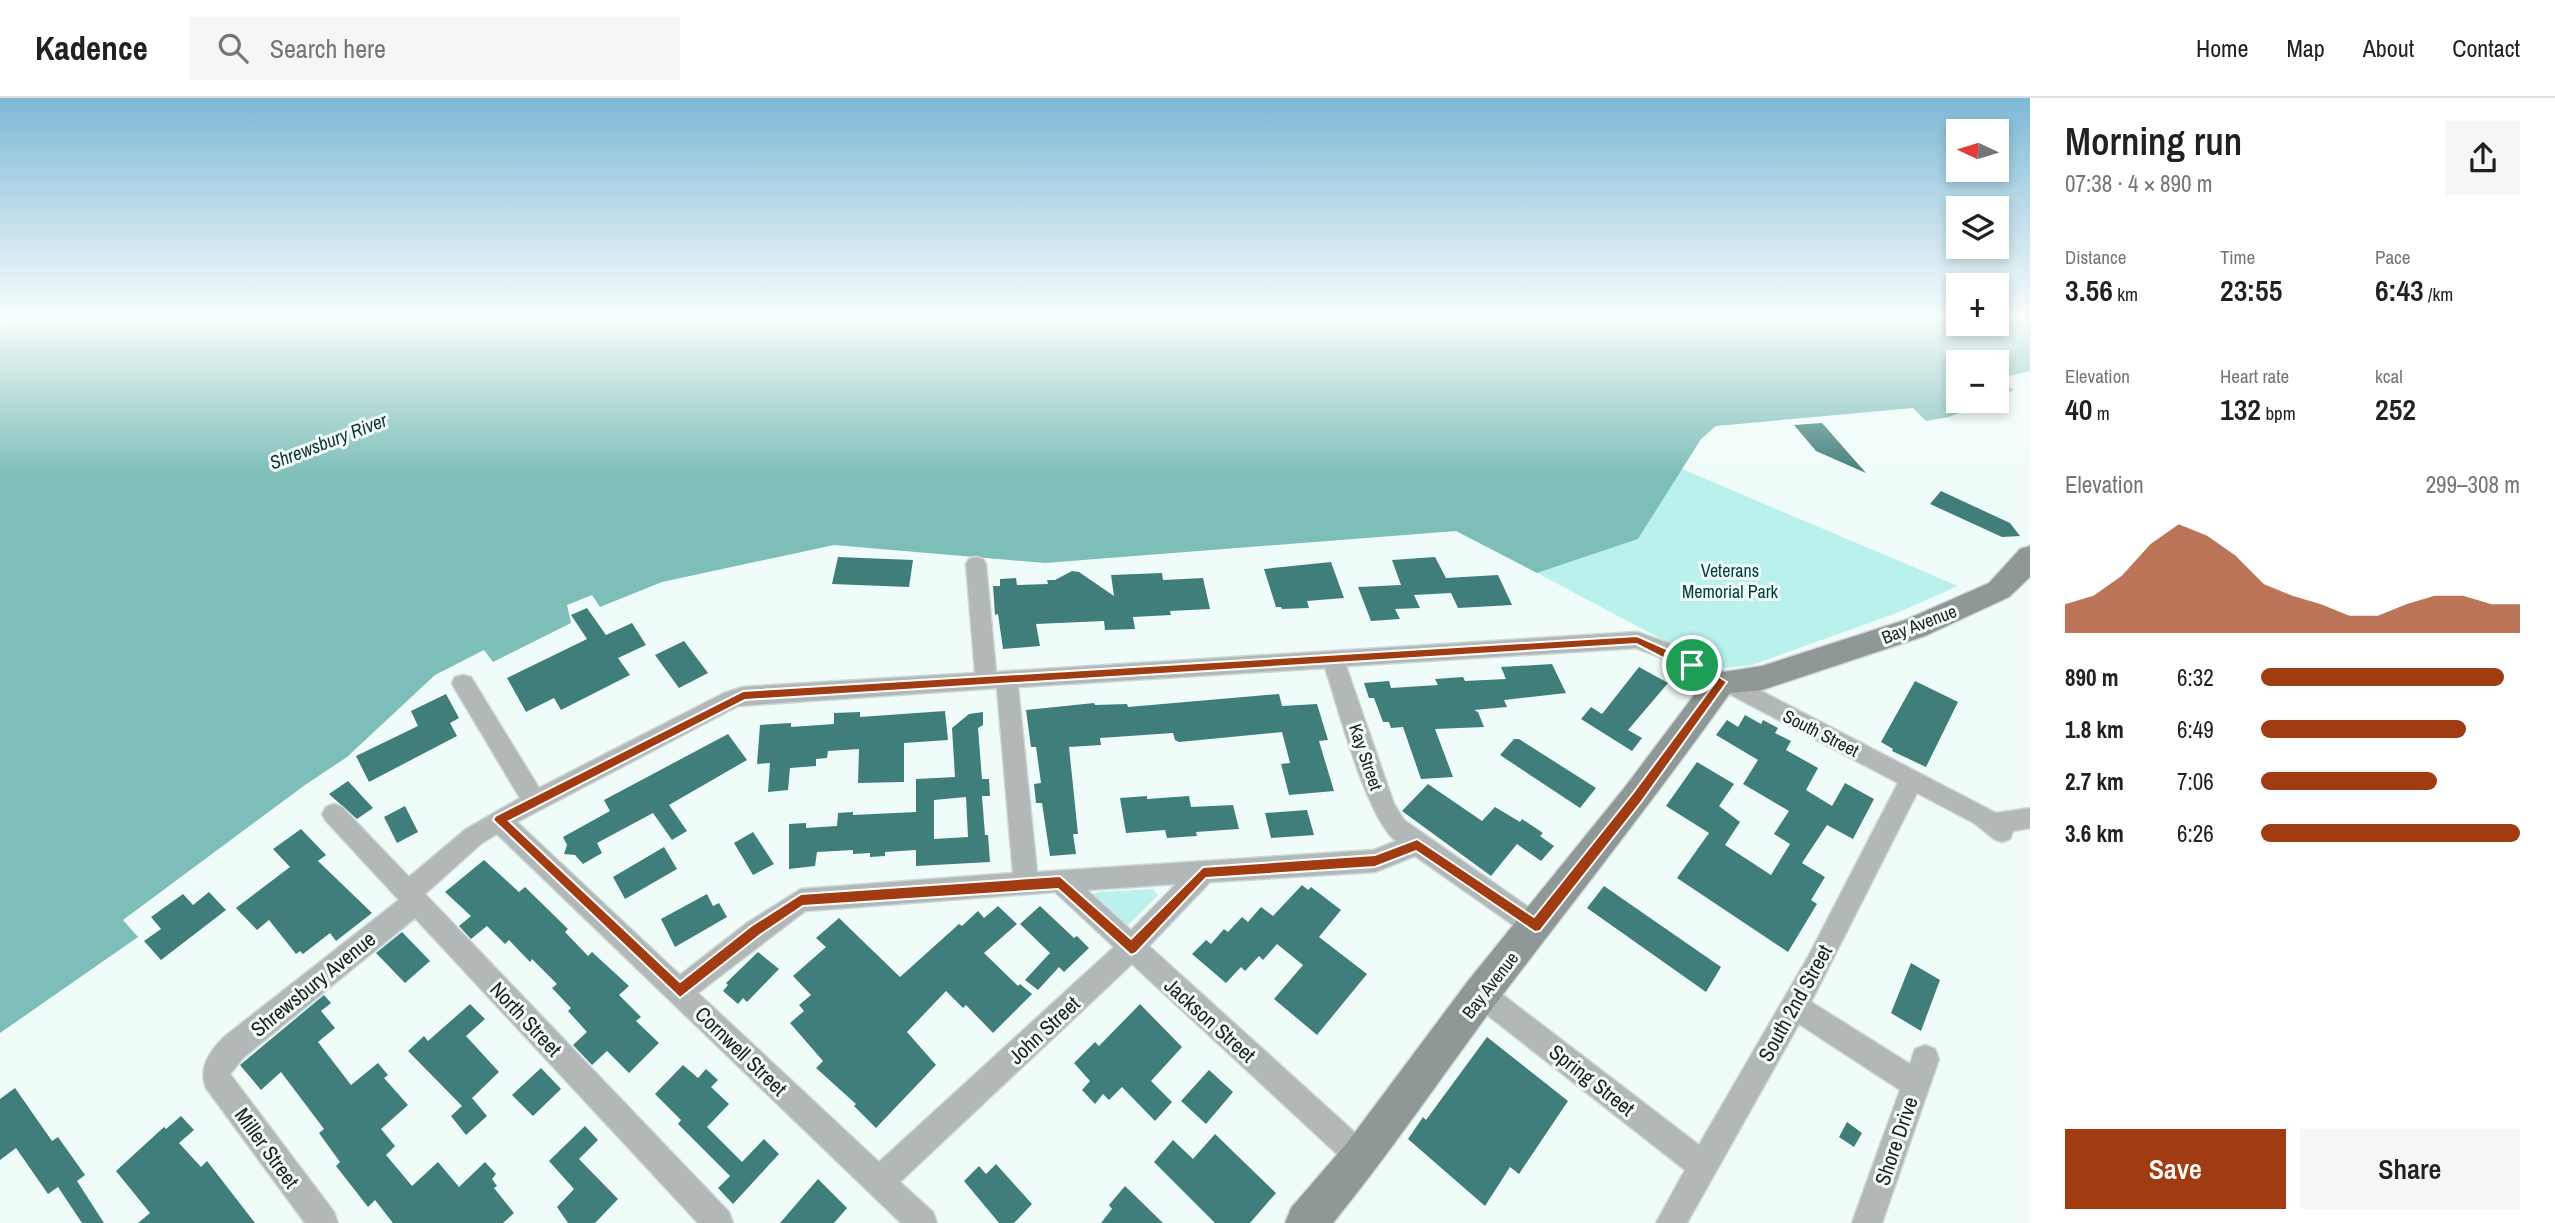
<!DOCTYPE html>
<meta charset="utf-8">
<style>
body{margin:0;font-family:"Archivo Narrow",sans-serif;background:#f6f6f6;color:#202124;height:100vh;display:flex;flex-direction:column;font-size:26px;white-space:nowrap}
*{box-sizing:border-box;margin:0}
p{font-size:23px;color:#757577}
.icon{flex:none;width:38px;height:38px;fill:none;stroke:currentColor;stroke-width:2;stroke-linecap:round;stroke-linejoin:round}
.map{position:relative;flex:1;overflow:hidden}
.panel{display:flex;flex-direction:column;background:#fff;width:525px}
.panel>*{flex:none}
.needle{width:46px;rotate:274deg}
.controls{position:absolute;left:1946px;top:21px;display:grid;gap:14px}
.controls a{display:grid;place-items:center;width:63px;height:63px;border-radius:0px;background:#fff;box-shadow:0 4px 10px #0003;font-size:35px}
.pin{position:absolute;display:grid;place-items:center;width:60px;height:60px;color:#fff;margin:-30px;border:4px solid #fff;border-radius:50%;box-shadow:0 2px 7px #0007}
.round{display:grid;place-items:center;flex:none;width:74px;height:74px;border-radius:0px;background:#f6f6f6}
.overview{display:flex;align-items:center;justify-content:space-between;height:119px;padding:0 35px}
h1{font-size:38px;font-weight:600;line-height:52px}
.figures{display:grid;grid-template-columns:repeat(3,1fr);gap:10px;height:119px;padding:7px 35px}
.figures div{display:grid;align-content:center}
.figures b{font-size:30px;font-weight:600}
.figures small{font-size:19px;font-weight:400}
.figures p{font-size:19px}
.chart{height:196px;padding:14px 35px}
.chart p{display:flex;justify-content:space-between}
.chart svg{width:100%;height:126px;margin-top:7px;fill:#a03b12;opacity:.7}
.action{display:flex;gap:14px;margin-top:auto;padding:14px 35px}
.action a{flex:1;height:80px;border-radius:0px;background:#a03b12;color:#fff;font-size:28px;font-weight:600;line-height:80px;text-align:center}
.action a+a{background:#f6f6f6;color:#202124}
ul{padding:0 35px;list-style:none;font-size:23px}
li{display:grid;grid-template-columns:112px 84px 1fr;align-items:center;height:52px}
li i{height:18px;border-radius:9px;background:#a03b12}
header{display:flex;align-items:center;gap:42px;box-sizing:border-box;height:98px;padding:0 35px;background:#fff;border-bottom:2px solid #e0e0e0}
header strong{font-size:33px}
nav{display:flex;gap:38px;margin-inline-start:auto;font-size:24px}
.search{width:490px;height:63px;background:#f6f6f6;display:flex;align-items:center;gap:18px;box-sizing:border-box;padding:0 24px;border-radius:0px;color:#757577;font-size:26px}
main{display:flex;flex:1;min-height:0}
.map>svg:first-child{display:block}
.green{fill:#baf1ec}
.water{fill:#7ebeb8}
.building{fill:#3f7e7a;fill-rule:evenodd}
.lines{fill:none;stroke-linecap:round;stroke-linejoin:round}
.street-casing{stroke:#ced9d7;stroke-width:3}
.secondary-casing{stroke:#ced9d7;stroke-width:3}
.street{fill:#b2b7b7;fill-rule:evenodd}
.secondary{fill:#909797;fill-rule:evenodd}
.route{fill:#a03b12;stroke:#fff;stroke-width:2;fill-rule:evenodd}
.labels{text-anchor:middle;dominant-baseline:central;stroke-width:6;stroke-linejoin:round;paint-order:stroke}
.park-label{font-size:18px;fill:#003d3a;stroke:#f0fcfa}
.street-label{font-size:18px;fill:#1d2120;stroke:#f0fcfa}
.water-label{font-size:19px;font-style:italic;fill:#163634;stroke:#f0fcfa}
.near-street-label{font-size:21px;fill:#1d2120;stroke:#f0fcfa}
</style>
<header>
<strong>Kadence</strong>
<div class="search"><svg class="icon" aria-label="search" viewBox="0 0 24 24"><circle cx="10" cy="10" r="6"/><path d="M15 15l6 6"/></svg>Search here</div>
<nav><a>Home</a><a>Map</a><a>About</a><a>Contact</a></nav>
</header>
<main>
<div class="map">
<svg width="2030" height="1125" viewBox="0 0 2030 1125">
<rect width="100%" height="100%" fill="#f0fcfa"/>
<!-- green -->
<g class="green">
<path d="M1682,371L1958,488L1899,514L1752,567L1724,570L1701,562L1537,475L1638,441Z"/>
<path d="M1153,791L1158,797L1127,828H1122L1092,797L1098,794Z"/>
</g>
<!-- water -->
<path class="water" d="M27,221H1958V226H1997V221H2030V273L1998,281L2014,292L1997,299V264H1958V303H1988L1949,319L1926,323L1913,310L1716,328L1701,341L1638,441L1537,475L1456,433L1045,465L834,447L662,484L600,509L592,497L567,507L571,525L493,564L484,552L435,577L347,659L305,687L123,822L138,839L0,935V230Z"/>
<!-- building -->
<g class="building">
<path d="M1822,325L1866,375L1816,353L1794,327Z"/>
<path d="M1941,393L2010,425L2020,438L2002,439L1930,406Z"/>
<path d="M838,459L913,462L909,489L832,486Z"/>
<path d="M1435,459L1446,480L1498,477L1512,507L1458,510L1451,495L1414,497L1420,510L1395,511L1400,521L1371,523L1358,489L1401,487L1392,462Z"/>
<path d="M1331,464L1344,500L1307,503L1309,510L1282,511L1281,509H1276L1264,471Z"/>
<path d="M1072,473L1079,474L1114,498L1111,477L1162,475L1163,482L1203,480L1210,511L1170,513L1171,517L1133,519L1135,531L1105,532L1104,523L1036,526L1040,548L1003,551L998,516L995,517L993,488H1000V481L1016,480L1017,487L1048,486L1047,482H1055Z"/>
<path d="M587,510L606,537L632,525L646,547L618,560L630,577L561,612L554,600L526,614L507,580L587,541L571,517Z"/>
<path d="M684,543L708,575L679,590L655,557Z"/>
<path d="M1552,566L1566,595L1504,602L1507,609L1474,612L1478,614L1484,629L1435,631L1453,679L1421,681L1403,629L1391,630L1389,624H1383L1374,600H1369L1364,585L1389,583L1391,590L1438,587L1435,581L1463,579L1465,583L1506,581L1501,569Z"/>
<path d="M1639,569L1668,585L1628,632L1642,640L1632,653L1581,621L1591,609L1602,616Z"/>
<path d="M1915,583L1958,604L1926,669L1892,653L1893,651L1881,644Z"/>
<path d="M446,596L459,620L450,625L457,638L369,684L356,658L418,628L411,613Z"/>
<path d="M1279,596L1282,608L1317,606L1328,642L1319,643L1334,693L1289,697L1281,666L1290,665L1282,634L1179,644L1175,642L1173,635L1100,640L1101,647L1069,649L1078,736H1073L1076,756L1050,758L1042,705H1036L1034,686L1041,685L1036,649H1031L1026,612L1094,605L1095,607L1127,606L1128,609Z"/>
<path d="M945,613L948,642L904,645V684L858,685L859,651L828,653L827,660L816,661V668L790,670L788,692L768,694L770,665L757,666L760,627L791,625V629L834,626V615L860,614V619Z"/>
<path d="M983,614V627L978,630L982,681H989L990,698H982L985,737H988L990,764L916,768V752L885,754V758L870,759V755L853,756V752L817,754L815,768L789,771V726L806,725V730L837,728L838,715L853,714V717L916,714V681L955,679L952,630L969,616ZM966,699L968,739L934,741V702Z"/>
<path d="M1745,617L1761,626L1763,622L1778,630L1775,635L1791,643L1786,652L1818,670L1806,692L1832,708L1845,685L1874,701L1853,741L1827,727L1802,765L1825,779L1811,802L1817,806L1788,854L1677,780L1709,735L1666,708L1697,664L1734,686L1719,708L1740,724L1725,747L1771,777L1790,746L1774,736L1789,713L1743,686L1758,662L1716,637L1727,622L1738,629Z"/>
<path d="M728,636L747,662L669,707L687,733L672,742L653,715L597,745L602,755L583,766L575,757L564,756L567,747L563,739L610,713L604,702Z"/>
<path d="M1514,641H1519L1596,690L1580,710L1500,657Z"/>
<path d="M348,683L373,710L357,721L329,696Z"/>
<path d="M1428,686L1482,723L1495,709L1520,724L1522,721L1543,735L1540,738L1554,748L1541,763L1517,746L1491,778L1402,713Z"/>
<path d="M1147,698V701L1189,698L1191,709L1233,707L1239,731L1196,734L1197,738L1167,740L1165,732L1126,735L1120,700Z"/>
<path d="M405,708L418,734L397,745L384,719Z"/>
<path d="M1307,712L1314,737L1271,740L1265,715Z"/>
<path d="M301,731L326,757L318,763L372,815L336,843L330,835L303,856L300,853L296,856L269,822L257,832L236,810L290,769L273,751Z"/>
<path d="M753,734L774,766L753,777L734,745Z"/>
<path d="M664,749L677,771L625,801L613,779Z"/>
<path d="M484,762L519,794L525,789L568,831L565,834L588,858L592,854L629,888L619,897L641,919L636,923L659,945L629,975L607,953L592,967L573,947L587,934L568,913L571,910L552,890L557,886L532,861L530,864L509,842L505,846L487,828L471,841L459,828L471,818L445,794Z"/>
<path d="M1302,787L1308,792L1311,789L1341,812L1319,839L1367,876L1317,937L1274,901L1303,867L1277,846L1263,862L1259,858L1245,873L1241,869L1226,885L1192,856L1206,842L1211,846L1224,831L1228,834L1242,819L1248,824L1261,809L1273,818Z"/>
<path d="M1604,788L1721,869L1706,894L1587,810Z"/>
<path d="M209,794L226,812L161,862L144,843L161,831L151,819L183,796L193,807Z"/>
<path d="M707,796L713,808L719,805L727,819L675,849L661,821Z"/>
<path d="M998,808L1017,826L984,855L1018,888L1020,886L1032,896L993,935L966,907L963,910L946,893L907,934L936,967L876,1030L854,1008L856,1006L816,970L823,963L790,925L804,913L799,907L811,897L793,878L826,849L816,840L839,820L900,879L959,826L962,828L978,813L984,820Z"/>
<path d="M1040,808L1074,840L1077,838L1089,850L1064,874L1059,869L1038,892L1025,882L1050,855L1020,826Z"/>
<path d="M402,834L430,863L405,885L376,855Z"/>
<path d="M758,854L779,871L747,904L743,900L738,906L723,893L728,887L726,885Z"/>
<path d="M1911,865L1940,882L1921,933L1891,915Z"/>
<path d="M324,897L331,905L321,913L335,930L318,944L351,987L378,965L388,977L384,980L408,1007L381,1031L395,1048L386,1057L412,1088L438,1064L459,1089L485,1064L496,1076L492,1081L497,1088L494,1090L514,1115L503,1125H393L375,1102L368,1109L336,1068L340,1064L319,1035L324,1031L281,974L261,992L240,967Z"/>
<path d="M470,906L485,921L466,938L499,974L472,1000L487,1018L466,1037L451,1018L462,1008L408,953L424,938L428,943Z"/>
<path d="M1140,906L1182,949L1151,983L1172,1004L1155,1023L1122,989L1109,1002L1103,996L1095,1006L1082,992L1090,983L1074,965L1095,944L1099,948Z"/>
<path d="M1487,939L1568,1003L1519,1076L1510,1069L1485,1108L1408,1041L1423,1019L1426,1022Z"/>
<path d="M683,967L698,980L706,971L718,982L711,989L729,1006L707,1029L742,1064L764,1041L779,1056L733,1106L718,1090L730,1078L678,1026L681,1022L655,996Z"/>
<path d="M541,970L561,991L533,1018L512,997Z"/>
<path d="M1209,972L1233,994L1206,1026L1181,1003Z"/>
<path d="M15,990L52,1043L58,1039L85,1077L77,1083L104,1125H82L58,1089L48,1096L16,1050L0,1062V1001Z"/>
<path d="M181,1018L194,1032L179,1045L201,1069L207,1063L255,1125H138L150,1115L116,1073L164,1029L166,1031Z"/>
<path d="M1847,1024L1862,1035L1854,1049L1839,1039Z"/>
<path d="M585,1028L598,1042L579,1061L618,1101L595,1125H568L557,1109L574,1091L549,1063Z"/>
<path d="M1215,1036L1276,1095L1250,1125H1215L1154,1064L1173,1042L1193,1061Z"/>
<path d="M996,1066L1032,1106L1014,1125H999L964,1083L979,1068L986,1076Z"/>
<path d="M818,1081L847,1110L834,1125H780Z"/>
<path d="M1125,1088L1163,1125H1101L1112,1111L1109,1107Z"/>
</g>
<g class="lines">
<!-- street casing -->
<g class="street-casing">
<path id="street" d="M976,459L983,461L986,466L996,574L1637,534L1671,546L1996,715L2030,710V730L2013,733L2010,741L2002,744L1994,741L1974,725L1917,695L1811,904L1910,966L1915,951L1925,947L1935,951L1939,961L1882,1125H1852L1900,992L1799,926L1687,1125H1656L1685,1072L1472,905L1468,896L1472,887L1481,883L1490,887L1699,1047L1808,859L1898,685L1657,558L1636,550L1346,568L1394,706L1404,722L1544,820L1548,828L1544,836L1535,840L1526,836L1415,758L1375,774L1210,784L1149,848L1371,1049L1375,1059L1371,1069L1361,1073L1351,1069L1132,866L900,1084L933,1114L937,1125H901L497,736L482,745L425,796L729,1114L733,1125H698L415,820L244,959L230,976L334,1114L338,1125H305L206,990C198,970 210,953 224,939L399,802L326,723L322,716L326,709L334,706L342,709L409,779L466,731L520,700L455,591L452,585L455,579L463,577L471,579L539,690L724,595L743,589L975,575L966,466L969,461ZM1325,570C1339,611 1366,719 1396,743L1374,752L1037,774L1018,589ZM997,590L1013,775L801,791L747,825L680,877L517,724L738,608ZM1176,786L1131,832L1087,792ZM1055,794L1114,849L879,1064L698,895L805,813Z"/>
</g>
<!-- secondary casing -->
<g class="secondary-casing">
<path id="secondary" d="M2030,448V479L2009,499L1925,538L1762,592L1730,595C1654,702 1573,804 1494,908C1440,981 1390,1055 1333,1125H1285L1291,1110L1347,1045L1468,883L1625,689L1710,576L1762,568L1905,522L1989,485L2020,451Z"/>
</g>
<!-- street -->
<use href="#street" class="street"/>
<!-- secondary -->
<use href="#secondary" class="secondary"/>
</g>
<!-- sky -->
<linearGradient id="sky" x2="0" y2="1"><stop stop-color="#7db8d5"/><stop offset="0.58" stop-color="#f8fefd"/><stop offset="1" stop-color="#f8fefd" stop-opacity="0"/></linearGradient>
<rect width="2030" height="378" fill="url(#sky)"/>
<!-- route -->
<path class="route" d="M1637,538L1696,564L1727,584L1642,703L1540,833L1535,834L1416,753L1375,769L1206,780L1136,855L1131,857L1058,791L803,808L760,837L680,900L493,722L495,718L743,593ZM1636,546L1714,586L1633,695L1534,819L1417,741L1375,757L1203,769L1131,841L1060,778L801,796L751,828L680,884L509,723L745,602Z"/>
<g class="labels">
<!-- park labels -->
<g class="park-label">
<text x="1730" y="472">Veterans<tspan x="1730" dy="21">Memorial Park</tspan></text>
</g>
<!-- street labels -->
<g class="street-label">
<text transform="translate(1919 526) rotate(-21)">Bay Avenue</text>
<text transform="translate(1821 635) rotate(27)">South Street</text>
<text transform="translate(1366 659) rotate(71)">Kay Street</text>
<text transform="translate(1490 887) rotate(-52)">Bay Avenue</text>
</g>
<!-- water labels -->
<g class="water-label">
<text transform="translate(328 343) rotate(-21)">Shrewsbury River</text>
</g>
<!-- near-street labels -->
<g class="near-street-label">
<text transform="translate(313 886) rotate(-39)">Shrewsbury Avenue</text>
<text transform="translate(1795 905) rotate(-61)">South 2nd Street</text>
<text transform="translate(526 921) rotate(47)">North Street</text>
<text transform="translate(1210 922) rotate(42)">Jackson Street</text>
<text transform="translate(1044 932) rotate(-43)">John Street</text>
<text transform="translate(741 953) rotate(44)">Cornwell Street</text>
<text transform="translate(1592 982) rotate(38)">Spring Street</text>
<text transform="translate(1896 1043) rotate(-71)">Shore Drive</text>
<text transform="translate(267 1050) rotate(54)">Miller Street</text>
</g>
</g>
</svg>
<div class="controls">
<a><svg class="needle" viewBox="-14 -14 28 28"><path d="M0-13l5 13h-10z" fill="#e53935"/><path d="M0 13l5-13h-10z" fill="#757577"/></svg></a>
<a><svg class="icon" aria-label="layers" viewBox="0 0 24 24"><path d="M12 4l9 5-9 5-9-5zM3 14l9 5 9-5"/></svg></a>
<a>+</a>
<a>−</a>
</div>
<div class="pin" style="left:1692px;top:567px;background:#1e9e55"><svg class="icon" aria-label="arrive" viewBox="0 0 24 24"><path d="M6 21V4h12l-3 4 3 4H6"/></svg></div>
</div>
<section class="panel">
<div class="overview"><div><h1>Morning run</h1><p>07:38 · 4 × 890 m</p></div><a class="round"><svg class="icon" aria-label="share" viewBox="0 0 24 24"><path d="M12 15V3M7 8l5-5 5 5M5 13v7h14v-7"/></svg></a></div>
<div class="figures">
<div><p>Distance</p><b>3.56<small> km</small></b></div>
<div><p>Time</p><b>23:55</b></div>
<div><p>Pace</p><b>6:43<small> /km</small></b></div>
</div>
<div class="figures">
<div><p>Elevation</p><b>40<small> m</small></b></div>
<div><p>Heart rate</p><b>132<small> bpm</small></b></div>
<div><p>kcal</p><b>252</b></div>
</div>
<div class="chart"><p><span>Elevation</span>299–308 m</p>
<svg viewBox="0 0 160 44" preserveAspectRatio="none"><path d="M0 44V34L10 31L20 24L30 13L40 6L50 10L60 17L70 27L80 31L90 34L100 38L110 38L120 34L130 31L140 31L150 34L160 34V44z"/></svg>
</div>
<ul>
<li><b>890 m</b>6:32<i style="width:94%"></i></li>
<li><b>1.8 km</b>6:49<i style="width:79%"></i></li>
<li><b>2.7 km</b>7:06<i style="width:68%"></i></li>
<li><b>3.6 km</b>6:26<i style="width:100%"></i></li>
</ul>
<div class="action"><a>Save</a><a>Share</a></div>
</section>
</main>
